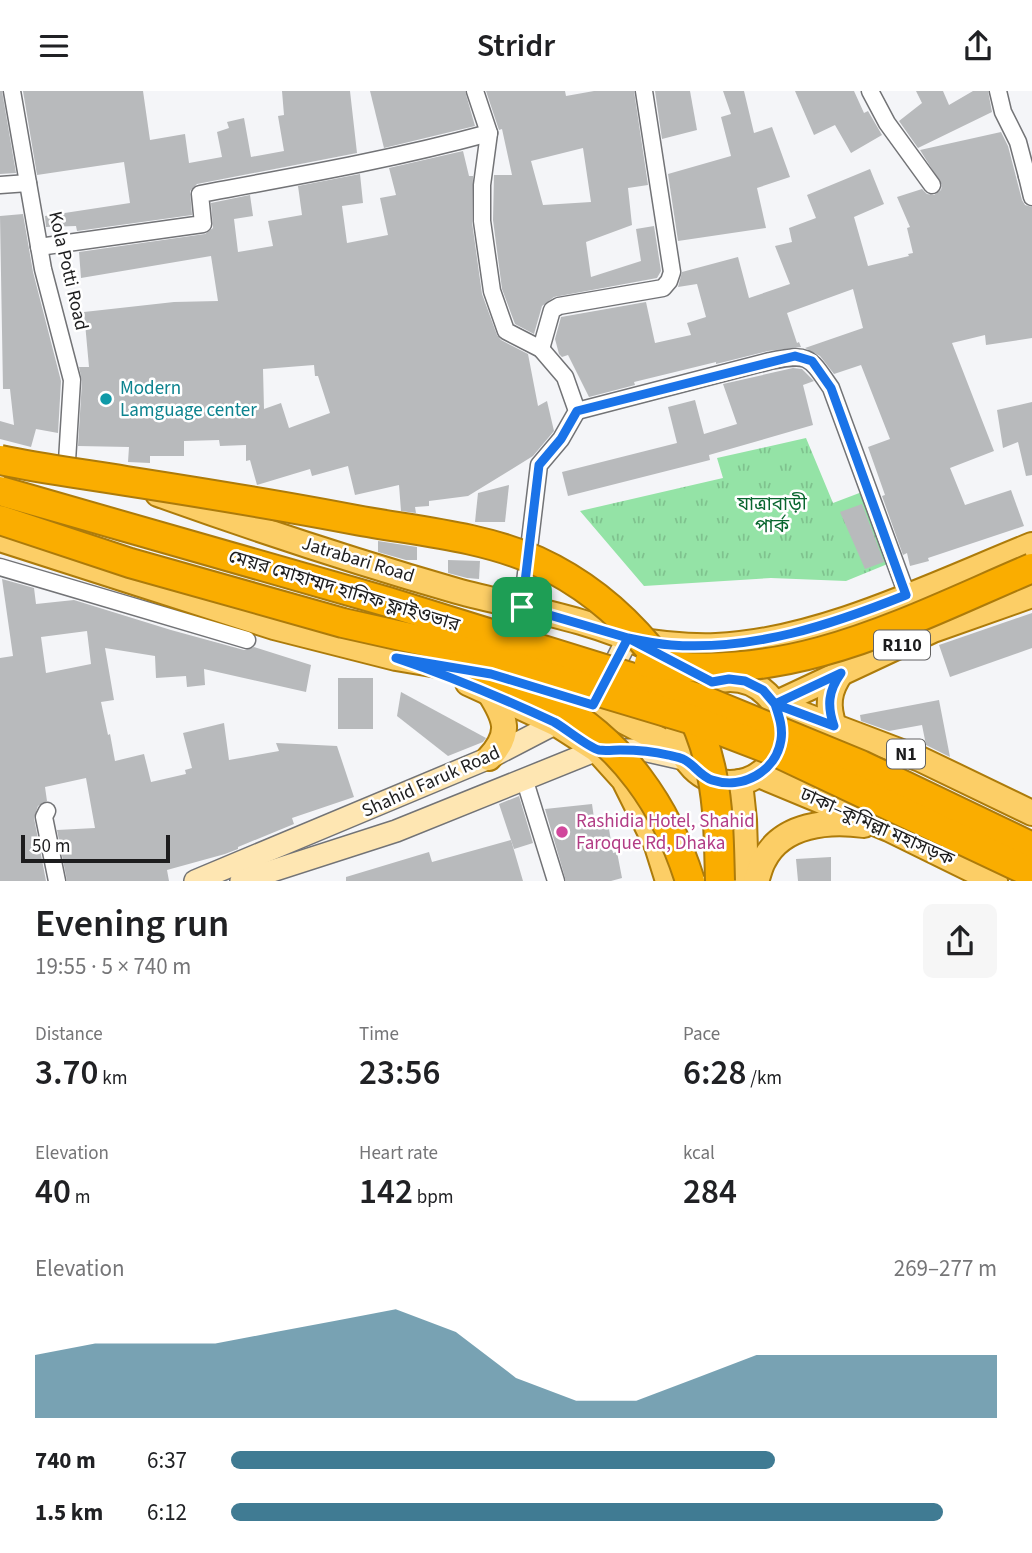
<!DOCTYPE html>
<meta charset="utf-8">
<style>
body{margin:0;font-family:"Source Sans 3","Noto Sans Bengali",sans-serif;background:#f6f6f6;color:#202124;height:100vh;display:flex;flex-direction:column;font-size:26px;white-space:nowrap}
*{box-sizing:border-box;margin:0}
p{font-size:23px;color:#757577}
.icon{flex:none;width:38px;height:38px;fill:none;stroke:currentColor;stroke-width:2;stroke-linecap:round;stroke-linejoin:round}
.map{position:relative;height:790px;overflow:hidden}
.panel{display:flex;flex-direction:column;background:#fff;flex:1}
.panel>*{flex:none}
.scale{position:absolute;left:21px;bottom:18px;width:149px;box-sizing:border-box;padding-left:7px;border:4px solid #1d1d1e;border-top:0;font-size:19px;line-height:24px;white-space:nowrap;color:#1d1d1e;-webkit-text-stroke:5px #fff;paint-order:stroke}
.pin{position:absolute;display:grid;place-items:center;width:60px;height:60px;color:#fff;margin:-30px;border-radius:14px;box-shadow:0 4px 10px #0006}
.round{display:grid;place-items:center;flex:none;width:74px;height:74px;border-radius:10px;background:#f6f6f6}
.overview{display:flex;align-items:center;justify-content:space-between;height:119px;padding:0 35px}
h1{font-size:38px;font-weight:600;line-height:52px}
.stats{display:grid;grid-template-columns:repeat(3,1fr);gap:10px;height:119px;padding:7px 35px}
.stats div{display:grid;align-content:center}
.stats b{font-size:35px;font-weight:600}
.stats small{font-size:19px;font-weight:400}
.stats p{font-size:19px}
.chart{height:196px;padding:14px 35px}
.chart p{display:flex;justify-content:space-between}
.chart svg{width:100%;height:126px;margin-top:7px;fill:#407b93;opacity:.7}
ul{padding:0 35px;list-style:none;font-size:23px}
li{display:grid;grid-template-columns:112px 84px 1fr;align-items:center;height:52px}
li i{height:18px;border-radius:9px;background:#407b93}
header{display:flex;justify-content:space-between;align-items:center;height:91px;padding:0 35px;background:#fff;font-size:32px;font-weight:600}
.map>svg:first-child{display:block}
.park{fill:url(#park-tufts)}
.building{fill:#b8babc;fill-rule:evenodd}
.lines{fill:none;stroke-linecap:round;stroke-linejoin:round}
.minor-casing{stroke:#727376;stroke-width:19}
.secondary-casing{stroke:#727376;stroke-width:24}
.primary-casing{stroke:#ad7b0a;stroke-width:28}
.minor{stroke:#fff;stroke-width:16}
.secondary{stroke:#fee6b2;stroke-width:21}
.primary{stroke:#fcce66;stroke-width:24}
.motorway-bridge-casing{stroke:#ad7b0a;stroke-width:32;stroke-linecap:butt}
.motorway-bridge{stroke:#faad00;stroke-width:28}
.route-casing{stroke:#fff;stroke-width:14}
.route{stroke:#1a73e8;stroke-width:9}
.culture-dot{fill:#0f9aa8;stroke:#fff;stroke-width:2.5}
.hotel-dot{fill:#d1479c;stroke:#fff;stroke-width:2.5}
.labels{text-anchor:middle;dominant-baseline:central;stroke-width:5;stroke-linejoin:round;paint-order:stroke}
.shield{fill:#fff;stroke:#616162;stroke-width:2}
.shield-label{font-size:18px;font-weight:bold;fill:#1d1d1e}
.street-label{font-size:19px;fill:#1d1d1e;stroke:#fff}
.culture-label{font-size:19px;fill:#0d838f;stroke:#fff;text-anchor:start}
.park-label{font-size:19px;fill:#09662f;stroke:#fff}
.hotel-label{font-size:19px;fill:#b23c85;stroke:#fff;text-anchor:start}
</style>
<header><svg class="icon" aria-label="menu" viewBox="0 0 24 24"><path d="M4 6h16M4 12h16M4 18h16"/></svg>Stridr<svg class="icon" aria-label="share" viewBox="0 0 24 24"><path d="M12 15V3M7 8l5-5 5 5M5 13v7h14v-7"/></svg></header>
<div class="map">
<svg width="1032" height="790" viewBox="0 0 1032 790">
<defs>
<pattern id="park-tufts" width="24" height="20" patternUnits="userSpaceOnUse" patternTransform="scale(1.75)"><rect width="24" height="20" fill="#94e3a6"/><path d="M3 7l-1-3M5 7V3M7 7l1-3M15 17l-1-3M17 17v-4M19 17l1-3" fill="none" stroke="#7fc28e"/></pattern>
</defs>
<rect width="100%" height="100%" fill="#f4f5f8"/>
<!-- park -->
<path class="park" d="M806,347L833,412L862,401L890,472L846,490L771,487L644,495L580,420L723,387L717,367Z"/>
<!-- building -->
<g class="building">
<path d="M0,0H2L16,82L0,83Z"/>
<path d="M23,0H143L150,49L185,43L189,72L222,66L217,41L229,37L227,31L244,27L251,66L284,60L278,25L284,24L282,0H350L357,62L197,93L190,100L192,124L77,140L76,135L46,136L45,125L130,112L124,71L37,84Z"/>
<path d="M370,0H465L475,35L384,57Z"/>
<path d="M486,0H565L566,5L594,0H634L648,94L628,97L632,134L586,151L591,186L641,170L636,138L654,135L661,180L657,187L554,206L542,215L534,243L515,233L502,198L493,129L494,84H512L502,38L499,39ZM583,57L591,111L543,114L531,70Z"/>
<path d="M655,0H690L697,39L662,48Z"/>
<path d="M723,0H744L754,42L772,36L790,86L757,97L766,137L678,150L668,83L731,65L721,26L731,23Z"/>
<path d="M795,0H854L864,22L868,20L882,44L851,62L835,34L814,44Z"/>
<path d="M916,0H943L949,14L973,0H988L992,21L918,57L899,30L922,12Z"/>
<path d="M1001,41L1008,55L1022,109L1025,114L1032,116V247L986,254L985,244L952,252L994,360L950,377L965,414L1011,399L1024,435L928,467L929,470L910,475L907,462L903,464L882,405L885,404L868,356L890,348L861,274L834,283L820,265L805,257L863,237L853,198L787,222L797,252L799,251L801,256L768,260L716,273V271L634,291L635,294L589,306L568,264L562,266L559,263L555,248L561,226L646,211L655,252L691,244L687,232L706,226L697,193L678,196L682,181L738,166L749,207L790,193L775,155L792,151L789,137L816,127L807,104L870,78L884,113L854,126L868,175L909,165L908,163L913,162L907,137L910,136L897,106L922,98L927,103L934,104L941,99L942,94L920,59Z"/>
<path d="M463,60L469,85H473L472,131L482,203L497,244L501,249L528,263L538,315L547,310L554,340L533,365L468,405L429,410V415L415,416L416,422L401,420L399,394L355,404L348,375L312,385L310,378L257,394L250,369L246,370V354L220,355L219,349L184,350V365H150V372L128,371L129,356L78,355L82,290L79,276H89L84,221L174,211L218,210L211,165L81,187L79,161L205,143L213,137L211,112L250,104L253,125L234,128L238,161L273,155L268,130L302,124L298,95L360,83L363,112L342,115L347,152L388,144L380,107L396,104L389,77ZM314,274L315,285H318L330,322L289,337L281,312L264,318L263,278Z"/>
<path d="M23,123L33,181L61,290L58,342L36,338L31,356L0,348V330L14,334L10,298H3L0,125Z"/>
<path d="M793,277L802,278L814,290L803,294L813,334L709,364L710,369L568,405L562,381L677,352L668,316L695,309L704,343L737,333L723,293Z"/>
<path d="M1032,311V384L1026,385L1018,351L1003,357L997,319Z"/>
<path d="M509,394L505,431H475L478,402Z"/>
<path d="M862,413L884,471L865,478L840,421Z"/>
<path d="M378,450L417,456V469H406L378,461Z"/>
<path d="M448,469L480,470L479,488L467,487L448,482Z"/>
<path d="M2,488L34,497L36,513L74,509L171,539L244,559L254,556L311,574L306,601L204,578L205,594L187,596L186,585L156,587L155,565L105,557L114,609L101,611L108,644L110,643L115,670L144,663L151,691L186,683L185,679L192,677L183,642L224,632L229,669L279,660L276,652L337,655L354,706L292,727L294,733L238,756V758L225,763L167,779L169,790H67L57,739L95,737L86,687L45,696L47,710L38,715L34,727L46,790H0V567L13,565ZM87,540L91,573L46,582L41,546Z"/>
<path d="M1032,522V557L950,586L939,554Z"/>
<rect x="338" y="587" width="35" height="51"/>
<path d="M401,601L486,647L483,651L448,665L397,625Z"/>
<path d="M939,609L950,666L926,654L922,634L889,640L861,630L860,624Z"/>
<path d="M519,705L533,752L514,758L499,713Z"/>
<path d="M592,713L595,734L608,732L613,762L617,761L622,787L611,790H566L545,718Z"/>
<path d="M511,749L523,790H346V786L429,761L432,771Z"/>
<path d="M831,766V790H798L796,768Z"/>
</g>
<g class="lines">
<!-- minor casing -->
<g class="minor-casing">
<g id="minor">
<path d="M12,0L43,178L72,289L67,370"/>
<path d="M475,0L489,42L482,94V130L492,200L506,240L541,258L565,286L577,320L561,348L539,374L522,516"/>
<path d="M870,0L887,32L932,94"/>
<path d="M998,0L1003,21L1018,51L1027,85"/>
<path d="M1032,84L1027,85L1032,106"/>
<path d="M0,94L28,92"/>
<path d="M39,156L203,133L200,103C297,85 394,68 489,42"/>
<path d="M541,258L552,219L559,215L663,197L669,190L672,181L644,0"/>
<path d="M577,320L770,270C809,262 809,265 831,297L907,504"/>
<path d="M0,476L247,549"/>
<path d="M524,687L556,790"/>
<path d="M47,720L44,726L57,790"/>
</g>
</g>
<!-- secondary casing -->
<g class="secondary-casing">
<g id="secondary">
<path d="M605,592L628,547"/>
<path d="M195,790L489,667L568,626"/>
<path d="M241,790L396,740L597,659H643L683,668"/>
</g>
</g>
<!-- primary casing -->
<g class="primary-casing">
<g id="primary">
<path d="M158,403C256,438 356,471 457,500C520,517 588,527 647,556"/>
<path d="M0,448L274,536L396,567L473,580"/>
<path d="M631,548C659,553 687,556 716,555C819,551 937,492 1032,454"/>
<circle cx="730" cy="640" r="52"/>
<path d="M468,592L555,632L597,659L624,689L657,755L668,790"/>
<path d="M559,602L593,614L681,660"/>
<path d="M775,613L920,668L1032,722"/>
<path d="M775,613L933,539L1032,504"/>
<path d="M834,635C827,615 828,600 841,582"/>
<path d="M489,667C512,642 506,628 489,601"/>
<path d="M759,684L889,738L995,790"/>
<path d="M740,691L744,729L746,790"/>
<path d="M756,790C759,783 760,775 764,769C782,733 829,729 864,734"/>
</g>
</g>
<!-- minor -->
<use href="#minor" class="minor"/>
<!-- secondary -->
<use href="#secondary" class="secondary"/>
<!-- primary -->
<use href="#primary" class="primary"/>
<!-- motorway-bridge casing -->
<g class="motorway-bridge-casing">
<g id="motorway-bridge">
<path d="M0,369C41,378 84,383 126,390C203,402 279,414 356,429C416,440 481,445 537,470C620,508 695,593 712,684C719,719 719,755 720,790"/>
<path d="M0,400L388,511L698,607L861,674L1032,756"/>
<path d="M0,429L130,472L343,532L446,555L693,629L774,660L1032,782"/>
<path d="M649,572C790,595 907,530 1032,477"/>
<path d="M453,575C484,587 525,597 553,613C622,651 667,716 690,790"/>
</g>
</g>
<!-- motorway-bridge -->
<use href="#motorway-bridge" class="motorway-bridge"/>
</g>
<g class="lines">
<!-- route casing -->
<g class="route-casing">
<path id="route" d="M522,516L628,547L593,614L491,583L396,567C450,585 502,607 554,631C565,637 589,657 599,659C605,660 614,659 620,659C636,659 652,660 668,664C672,665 679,666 683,668C694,673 700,685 712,689C742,699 776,681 781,649C783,636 779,625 775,613L834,635C827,615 828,600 841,582L775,613L763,599L745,590L729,588L712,591L628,547C642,550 657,553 671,554C753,560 831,534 906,504L831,297L812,270L795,265L577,320L561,348L539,374L522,516"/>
</g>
<!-- route -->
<use href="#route" class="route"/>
</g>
<!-- markers -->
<circle class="culture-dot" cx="106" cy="308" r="7"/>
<circle class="hotel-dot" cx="562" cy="741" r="7"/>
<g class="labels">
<!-- shield labels -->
<g class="shield">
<rect x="874" y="539.5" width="56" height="29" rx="5"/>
<rect x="887" y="648.5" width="38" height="29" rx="5"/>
</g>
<g class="shield-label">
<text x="902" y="554">R110</text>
<text x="906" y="663">N1</text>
</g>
<!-- street labels -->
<g class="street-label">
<text transform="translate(68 180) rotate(77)">Kola Potti Road</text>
<text transform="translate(358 469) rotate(17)">Jatrabari Road</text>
<text transform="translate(344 500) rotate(17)">মেয়র মোহাম্মদ হানিফ ফ্লাইওভার</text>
<text transform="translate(431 691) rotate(-24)">Shahid Faruk Road</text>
<text transform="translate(877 736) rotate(24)">ঢাকা–কুমিল্লা মহাসড়ক</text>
</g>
<!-- culture labels -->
<g class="culture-label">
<text x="120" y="297">Modern<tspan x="120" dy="22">Lamguage center</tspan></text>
</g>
<!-- park labels -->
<g class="park-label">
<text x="772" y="413">যাত্রাবাড়ী<tspan x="772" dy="22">পার্ক</tspan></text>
</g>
<!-- hotel labels -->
<g class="hotel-label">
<text x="576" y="730">Rashidia Hotel, Shahid<tspan x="576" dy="22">Faroque Rd, Dhaka</tspan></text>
</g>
</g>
</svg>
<div class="scale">50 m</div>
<div class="pin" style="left:522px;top:516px;background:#1e9e55"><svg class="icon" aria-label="arrive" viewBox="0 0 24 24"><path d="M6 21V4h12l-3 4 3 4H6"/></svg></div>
</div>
<section class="panel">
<div class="overview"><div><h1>Evening run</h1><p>19:55 · 5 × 740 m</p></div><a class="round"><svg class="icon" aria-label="share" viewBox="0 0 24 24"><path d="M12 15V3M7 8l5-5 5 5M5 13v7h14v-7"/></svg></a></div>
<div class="stats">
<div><p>Distance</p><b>3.70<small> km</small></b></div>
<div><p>Time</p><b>23:56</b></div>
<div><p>Pace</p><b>6:28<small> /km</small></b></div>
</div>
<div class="stats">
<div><p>Elevation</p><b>40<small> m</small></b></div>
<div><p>Heart rate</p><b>142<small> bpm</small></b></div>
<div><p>kcal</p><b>284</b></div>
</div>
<div class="chart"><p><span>Elevation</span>269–277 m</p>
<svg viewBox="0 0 160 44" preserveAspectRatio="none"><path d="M0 44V22L10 18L20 18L30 18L40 14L50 10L60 6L70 14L80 30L90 38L100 38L110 30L120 22L130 22L140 22L150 22L160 22V44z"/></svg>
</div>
<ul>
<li><b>740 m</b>6:37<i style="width:71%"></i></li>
<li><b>1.5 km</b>6:12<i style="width:93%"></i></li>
</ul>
</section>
